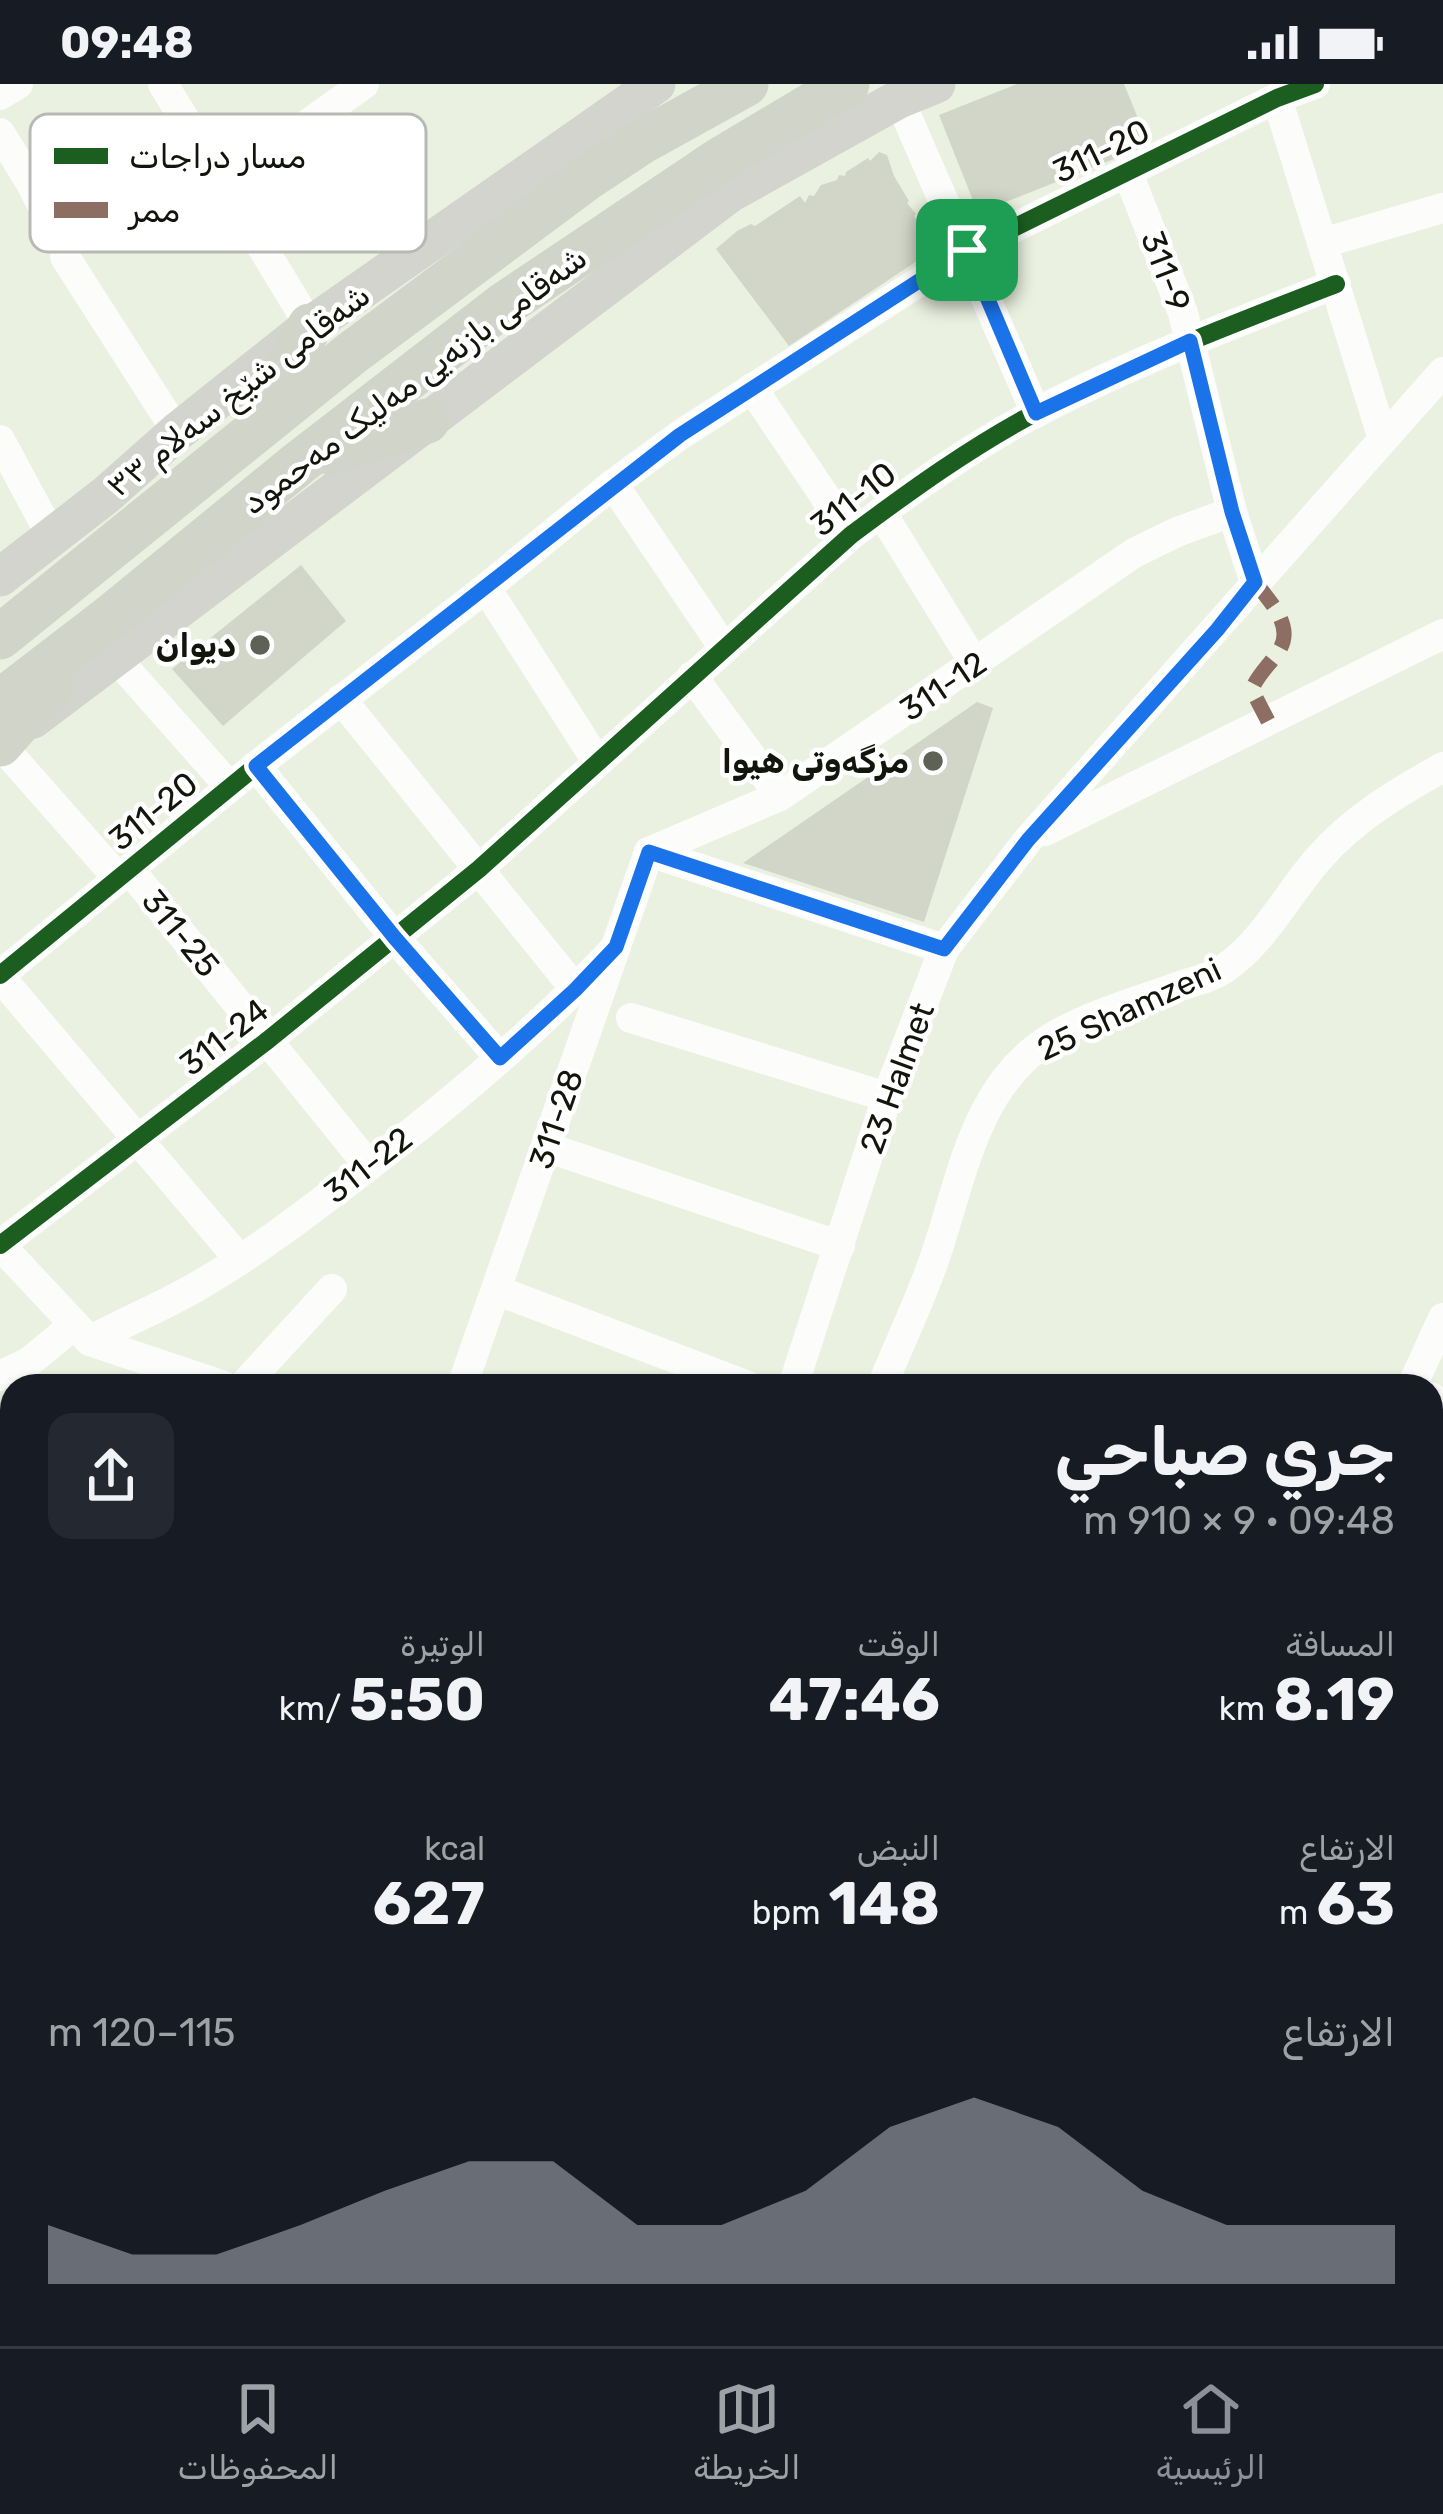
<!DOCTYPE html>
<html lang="ar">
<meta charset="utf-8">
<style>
body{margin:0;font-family:Rubik,Vazirmatn,sans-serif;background:#242831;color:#f1f3f6;direction:rtl;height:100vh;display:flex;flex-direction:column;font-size:45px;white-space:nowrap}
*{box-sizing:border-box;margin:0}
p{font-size:39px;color:#9ea1a6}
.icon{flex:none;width:66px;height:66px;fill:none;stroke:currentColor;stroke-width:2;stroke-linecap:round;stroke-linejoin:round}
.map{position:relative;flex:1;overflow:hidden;direction:ltr}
.details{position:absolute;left:0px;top:1290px;width:1443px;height:972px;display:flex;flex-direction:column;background:#171b24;border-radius:36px 36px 0 0;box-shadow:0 3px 9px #0004;direction:rtl}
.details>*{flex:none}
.pin{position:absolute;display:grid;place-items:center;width:102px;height:102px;color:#fff;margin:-51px;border-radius:24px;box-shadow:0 6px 18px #0006}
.round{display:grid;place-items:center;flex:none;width:126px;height:126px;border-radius:24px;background:#242831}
.headline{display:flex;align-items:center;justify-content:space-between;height:204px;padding:0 48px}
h1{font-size:66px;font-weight:700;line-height:90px}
.figures{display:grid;grid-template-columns:repeat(3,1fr);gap:18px;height:204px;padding:12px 48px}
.figures div{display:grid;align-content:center}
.figures b{font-size:60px;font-weight:700}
.figures small{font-size:33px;font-weight:400}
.figures p{font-size:33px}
.chart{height:336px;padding:24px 48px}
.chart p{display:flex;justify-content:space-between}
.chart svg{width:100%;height:216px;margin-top:12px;fill:#8c9099;opacity:.7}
.status{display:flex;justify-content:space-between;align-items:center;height:84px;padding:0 60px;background:#171b24;direction:ltr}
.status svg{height:33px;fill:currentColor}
.tabs{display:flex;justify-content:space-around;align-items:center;height:168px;border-top:3px solid #363941;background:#171b24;font-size:33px;color:#9ea1a6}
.tabs a{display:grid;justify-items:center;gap:6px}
.tabs .on{color:#8c9099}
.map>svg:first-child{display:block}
.building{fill:#d1d6c8}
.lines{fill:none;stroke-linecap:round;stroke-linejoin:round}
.minor{stroke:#fcfdfa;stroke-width:30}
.major{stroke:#d2d4cd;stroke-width:39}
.highway{stroke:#d1d4c9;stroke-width:45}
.quiet{stroke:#8d6e63;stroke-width:15;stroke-dasharray:30 15;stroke-linecap:butt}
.cycleway-casing{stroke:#fff;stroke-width:26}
.cycleway{stroke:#1b5e20;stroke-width:18}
.route-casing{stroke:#fff;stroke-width:24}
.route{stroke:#1a73e8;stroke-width:15}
.poi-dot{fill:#5e6256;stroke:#fff;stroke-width:4.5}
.labels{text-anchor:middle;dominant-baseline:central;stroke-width:9;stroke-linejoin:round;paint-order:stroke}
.street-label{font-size:33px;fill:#12150b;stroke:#fff}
.poi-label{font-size:33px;font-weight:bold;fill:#12150b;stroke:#fff;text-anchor:end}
.key{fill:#fff;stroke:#b8b9b6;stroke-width:3}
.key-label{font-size:33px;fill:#12150b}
</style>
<div class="status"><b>09:48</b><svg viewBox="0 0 49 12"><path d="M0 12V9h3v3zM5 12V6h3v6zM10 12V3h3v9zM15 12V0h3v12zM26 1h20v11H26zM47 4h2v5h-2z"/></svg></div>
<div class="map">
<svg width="1443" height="2262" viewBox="0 0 1443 2262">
<rect width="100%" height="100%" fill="#ebf1e0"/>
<!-- building -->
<g class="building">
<path d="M1017,0H1124L1149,61L978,129L939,31Z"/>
<path d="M879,68L887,71L894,92L909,117L907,119L916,130L914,132L923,146L920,147L930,161L922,166L926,171L789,262L716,165L737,147L751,140L755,142L800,112L805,119L809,111L814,112L821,101L837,96L839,91L845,92L846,88L868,74L870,77Z"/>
<path d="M301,481L346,537L223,642L172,585Z"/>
<path d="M977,618L993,624L924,838L743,779Z"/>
<path d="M0,2129L12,2156V2222L0,2227Z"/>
</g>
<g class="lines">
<!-- minor -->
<g class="minor">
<path d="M163,0L310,242"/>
<path d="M0,11L18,0"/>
<path d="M1277,14L1383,355"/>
<path d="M899,15L1036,329"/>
<path d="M0,49L32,101L55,147"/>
<path d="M1127,87L1183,229L1232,428L1255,498"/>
<path d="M225,99L364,0"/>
<path d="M1323,159L1443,124"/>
<path d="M65,173L177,348"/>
<path d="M752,304L851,451"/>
<path d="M0,356L52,453"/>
<path d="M613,400L724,564"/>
<path d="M881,428L975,580"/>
<path d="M486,504L597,677"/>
<path d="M115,573L230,703"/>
<path d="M692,592L780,712"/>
<path d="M341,615L576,906L591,910"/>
<path d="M0,660L118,794"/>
<path d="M256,682L395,854L500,974"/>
<path d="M1045,747L1443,550"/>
<path d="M649,768L780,712L1134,469L1177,448L1232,428"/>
<path d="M649,768L944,865"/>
<path d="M129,785L369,1082"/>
<path d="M0,891L256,682L486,504L613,400L680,351L967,167L1277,14L1315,0"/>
<path d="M0,893L240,1176"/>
<path d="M631,934L887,1013"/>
<path d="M546,1063L840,1162"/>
<path d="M0,1161L268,956L479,785L851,451C910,407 972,362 1037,328C1133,278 1235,239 1336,200"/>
<path d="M0,1161L90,1257L224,1302"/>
<path d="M496,1206L748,1302"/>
<path d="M90,1257C124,1238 162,1223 196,1203C252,1171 303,1132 354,1093C447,1023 536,948 616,863"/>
<path d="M0,1292L29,1278L74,1241"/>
<path d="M243,1302L332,1205"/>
<path d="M462,1302L649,768"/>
<path d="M793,1302L887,1013L944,865L1028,756L1443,288"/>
<path d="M882,1302C899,1260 919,1219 934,1176C963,1093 974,998 1056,951C1093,930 1135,918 1174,904C1191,898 1211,894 1225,884C1263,859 1289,808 1319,774C1354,734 1397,709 1443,683"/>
<path d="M1412,1302L1443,1234"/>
<path d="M1431,1313L1443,1338"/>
<path d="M1431,1772L1443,1768"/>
<path d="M1431,1818L1443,1809"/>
<path d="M820,2262L830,2250"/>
<path d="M975,2262L986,2250"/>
</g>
<!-- major -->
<g class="major">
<path d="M0,493L106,411L177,348L310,242L656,0"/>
<path d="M33,635L730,109L899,15L936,0"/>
<path d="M0,1906L12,1902"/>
<path d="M0,2055L12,2059"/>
<path d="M320,2250L334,2262"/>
<path d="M365,2250L379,2262"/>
</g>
<!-- highway -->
<g class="highway">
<path d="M259,333L310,242"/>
<path d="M330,368L427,337"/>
<path d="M0,553L352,269L587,94L643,57L746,0"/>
<path d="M0,618L113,531L299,379L502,222L721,75L847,0"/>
<path d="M0,660L50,603"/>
</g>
<!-- quiet -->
<path class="quiet" d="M1255,498C1270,518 1296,543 1278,568C1270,580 1260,589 1254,601L1255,612L1268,637"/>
<!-- cycleway casing -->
<g class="cycleway-casing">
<g id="cycleway">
<path d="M0,891L256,682L486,504L613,400L680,351L967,167L1277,14L1315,0"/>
<path d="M0,1161L268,956L479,785L851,451C910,407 972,362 1037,328C1133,278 1235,239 1336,200"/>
</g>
</g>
<!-- cycleway -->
<use href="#cycleway" class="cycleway"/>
</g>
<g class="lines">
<!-- route casing -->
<g class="route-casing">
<path id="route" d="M967,166L1036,329L1190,257L1232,428L1255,498L1217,546L1028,756L944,865L649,768L616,863L575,906L500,974L395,854L256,682L680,351Z"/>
</g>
<!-- route -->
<use href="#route" class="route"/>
</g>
<!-- markers -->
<g class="poi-dot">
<circle cx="260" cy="561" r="12"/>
<circle cx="933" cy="677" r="12"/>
</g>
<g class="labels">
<!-- street labels -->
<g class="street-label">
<text transform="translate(1101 67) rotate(-26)">311-20</text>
<text transform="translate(1166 187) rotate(69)">311-9</text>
<text transform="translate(414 296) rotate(-37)">شەقامی بازنەیی مەلیک مەحمود</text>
<text transform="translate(238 306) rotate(-38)">شەقامی شێخ سەلام ٣٣</text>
<text transform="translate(853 415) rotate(-38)">311-10</text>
<text transform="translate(943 602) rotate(-34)">311-12</text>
<text transform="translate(153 727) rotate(-39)">311-20</text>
<text transform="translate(181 849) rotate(51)">311-25</text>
<text transform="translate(1129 925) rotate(-25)">25 Shamzeni</text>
<text transform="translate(224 953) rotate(-38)">311-24</text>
<text transform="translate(897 994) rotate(-70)">23 Halmet</text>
<text transform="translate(556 1035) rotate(-71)">311-28</text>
<text transform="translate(368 1081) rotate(-38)">311-22</text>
</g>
<!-- poi labels -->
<g class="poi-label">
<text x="236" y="561">دیوان</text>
<text x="909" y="677">مزگەوتی هیوا</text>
</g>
</g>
<!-- legend -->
<rect x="30" y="30" width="396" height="138" rx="18" class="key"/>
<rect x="54" y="64" width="54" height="16" fill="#1b5e20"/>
<rect x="54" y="118" width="54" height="16" fill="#8d6e63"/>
<g class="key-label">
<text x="129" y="84">مسار دراجات</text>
<text x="129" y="138">ممر</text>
</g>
</svg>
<div class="pin" style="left:967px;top:166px;background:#1e9e55"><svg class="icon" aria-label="arrive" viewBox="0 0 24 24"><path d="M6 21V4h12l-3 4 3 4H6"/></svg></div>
<section class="details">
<div class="headline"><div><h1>جري صباحي</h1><p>09:48 · 9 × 910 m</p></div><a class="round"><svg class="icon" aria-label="share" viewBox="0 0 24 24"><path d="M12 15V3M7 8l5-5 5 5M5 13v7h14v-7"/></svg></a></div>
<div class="figures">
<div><p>المسافة</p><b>8.19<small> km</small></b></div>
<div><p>الوقت</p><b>47:46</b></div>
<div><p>الوتيرة</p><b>5:50<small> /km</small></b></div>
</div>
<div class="figures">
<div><p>الارتفاع</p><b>63<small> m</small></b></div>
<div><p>النبض</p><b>148<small> bpm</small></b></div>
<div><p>kcal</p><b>627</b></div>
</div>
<div class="chart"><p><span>الارتفاع</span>115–120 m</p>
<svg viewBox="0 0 160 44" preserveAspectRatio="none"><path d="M0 44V32L10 38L20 38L30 32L40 25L50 19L60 19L70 32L80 32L90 25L100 12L110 6L120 12L130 25L140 32L150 32L160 32V44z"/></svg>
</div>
</section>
</div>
<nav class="tabs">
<a class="on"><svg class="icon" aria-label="home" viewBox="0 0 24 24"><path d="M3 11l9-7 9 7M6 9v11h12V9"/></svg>الرئيسية</a>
<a><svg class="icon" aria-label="map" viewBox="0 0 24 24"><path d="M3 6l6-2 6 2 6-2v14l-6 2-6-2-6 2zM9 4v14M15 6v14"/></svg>الخريطة</a>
<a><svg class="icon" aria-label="saved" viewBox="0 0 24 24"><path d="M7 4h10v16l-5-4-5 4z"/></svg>المحفوظات</a>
</nav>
